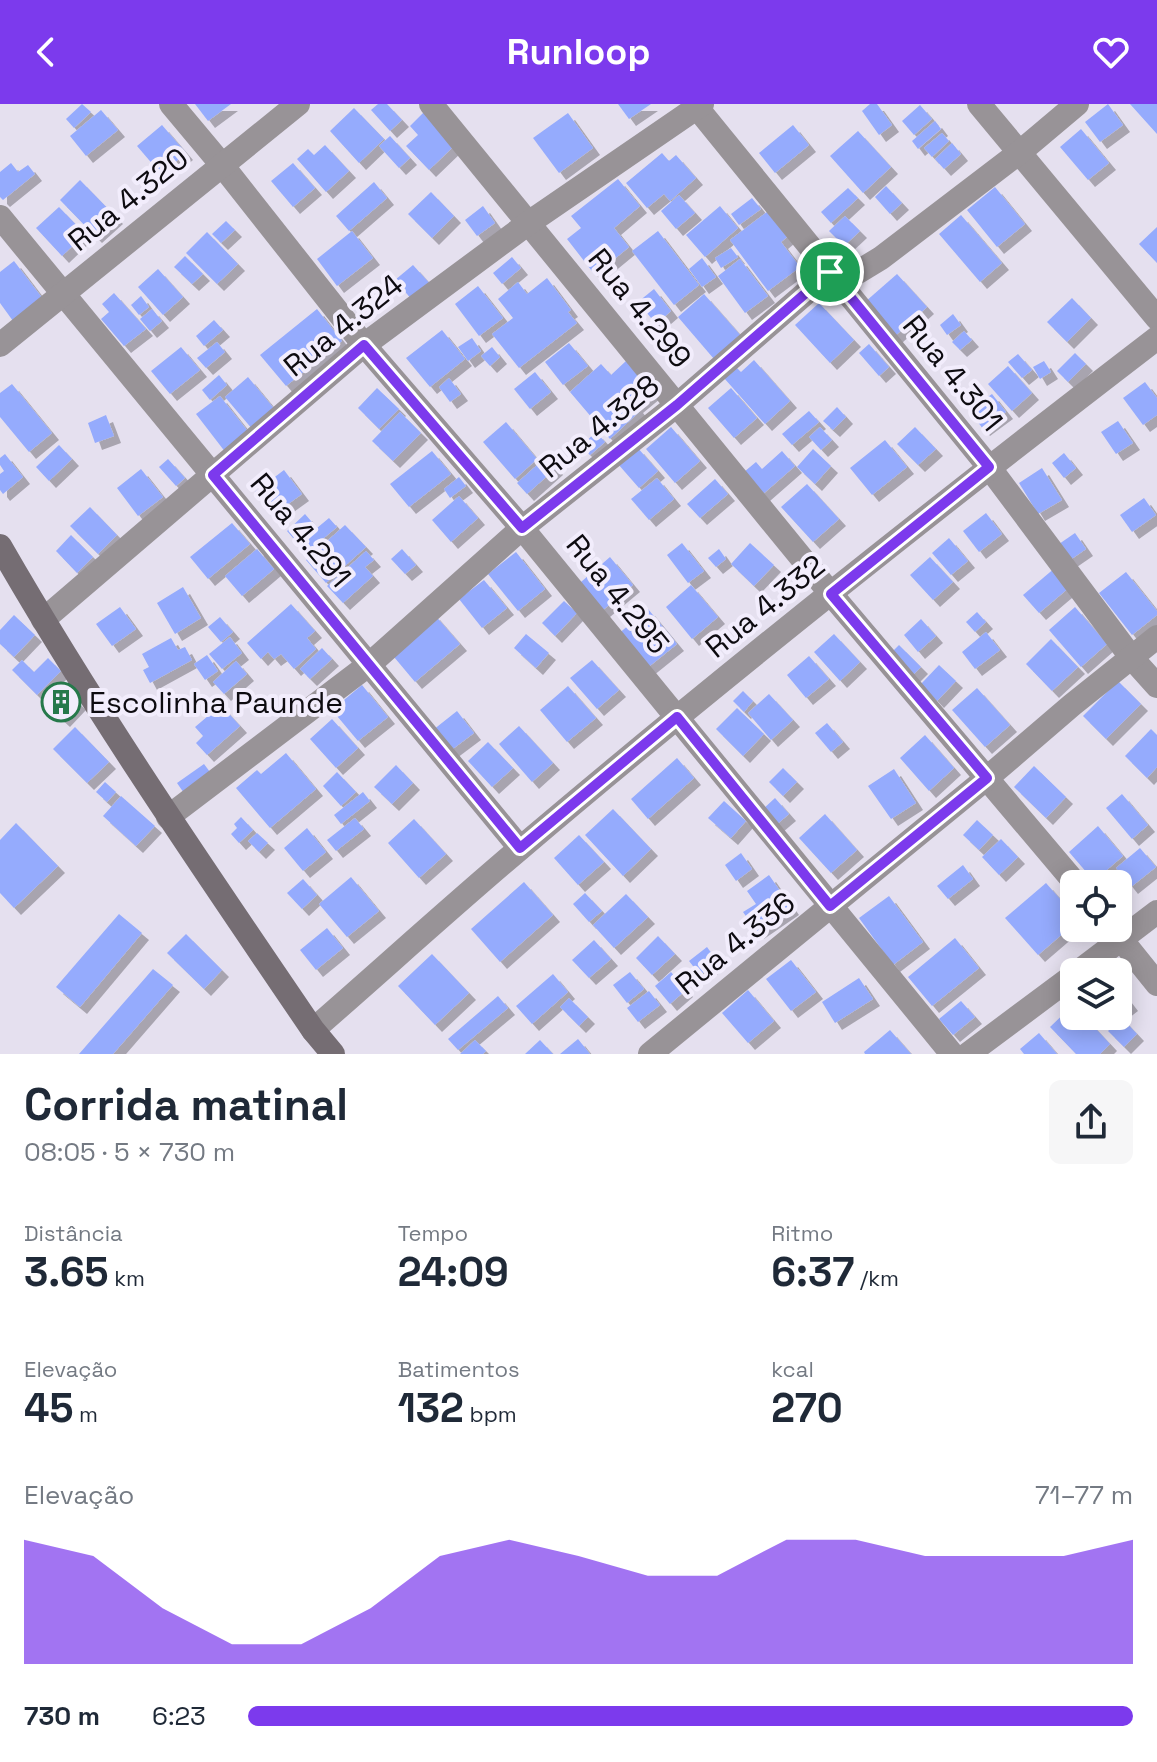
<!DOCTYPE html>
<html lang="pt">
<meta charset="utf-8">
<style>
body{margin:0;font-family:"Space Grotesk",sans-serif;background:#f6f6f7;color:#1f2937;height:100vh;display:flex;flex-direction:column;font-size:30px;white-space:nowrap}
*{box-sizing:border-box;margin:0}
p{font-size:26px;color:#747a83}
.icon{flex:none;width:44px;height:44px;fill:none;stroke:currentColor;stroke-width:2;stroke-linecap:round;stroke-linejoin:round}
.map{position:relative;height:950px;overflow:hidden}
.drawer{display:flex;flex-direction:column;background:#fff;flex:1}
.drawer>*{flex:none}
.controls{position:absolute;left:1060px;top:766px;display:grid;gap:16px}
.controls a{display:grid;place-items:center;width:72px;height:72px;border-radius:12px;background:#fff;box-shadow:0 4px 20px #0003;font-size:40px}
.pin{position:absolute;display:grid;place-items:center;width:68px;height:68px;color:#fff;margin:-34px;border:4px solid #fff;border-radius:50%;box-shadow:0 2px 8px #0007}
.round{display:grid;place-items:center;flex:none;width:84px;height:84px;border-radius:12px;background:#f6f6f7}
.headline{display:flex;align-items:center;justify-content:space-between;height:136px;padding:0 24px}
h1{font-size:44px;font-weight:700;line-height:60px}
.figures{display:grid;grid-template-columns:repeat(3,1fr);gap:12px;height:136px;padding:8px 24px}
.figures div{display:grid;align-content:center}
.figures b{font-size:40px;font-weight:700}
.figures small{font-size:22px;font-weight:400}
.figures p{font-size:22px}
.chart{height:224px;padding:16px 24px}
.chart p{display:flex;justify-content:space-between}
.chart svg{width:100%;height:144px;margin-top:8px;fill:#7c3aed;opacity:.7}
ul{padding:0 24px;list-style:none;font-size:26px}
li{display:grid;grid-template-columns:128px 96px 1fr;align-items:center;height:60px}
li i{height:20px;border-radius:10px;background:#7c3aed}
header{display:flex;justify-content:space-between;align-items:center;height:104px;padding:0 24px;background:#7c3aed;color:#fff;font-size:36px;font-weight:700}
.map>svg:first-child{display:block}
.building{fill:#95abfd;filter:url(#shadow)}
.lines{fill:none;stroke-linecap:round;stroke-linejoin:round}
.street{stroke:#989397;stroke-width:24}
.secondary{stroke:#756d73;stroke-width:24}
.route-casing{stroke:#fff;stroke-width:16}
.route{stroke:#7c3aed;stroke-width:10}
.labels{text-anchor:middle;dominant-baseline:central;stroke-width:8;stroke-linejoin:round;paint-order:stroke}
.street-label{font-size:30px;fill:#0d0b10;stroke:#f2edfc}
.poi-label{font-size:30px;fill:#0d0b10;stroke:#f2edfc;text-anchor:start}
</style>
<header><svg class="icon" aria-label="back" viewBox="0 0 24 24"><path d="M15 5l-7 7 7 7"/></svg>Runloop<svg class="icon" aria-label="heart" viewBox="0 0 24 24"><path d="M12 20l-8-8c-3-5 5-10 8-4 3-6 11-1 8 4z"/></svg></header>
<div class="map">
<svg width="1157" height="950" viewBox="0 0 1157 950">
<defs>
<filter id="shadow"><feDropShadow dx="7" dy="7" stdDeviation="0" flood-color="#0004"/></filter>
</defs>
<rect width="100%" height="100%" fill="#e5e0ef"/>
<!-- building -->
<g class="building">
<path d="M82,0L91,8L74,24L66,15Z"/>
<path d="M195,0H231L208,17Z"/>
<path d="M378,0H387L402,16L390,27L371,6Z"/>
<path d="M618,0H651L629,15Z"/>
<path d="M870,0H877L892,21L879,31L862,7Z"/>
<path d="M1108,0L1123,21L1100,38L1085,18Z"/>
<path d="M1130,0H1157V30Z"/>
<path d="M920,1L932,15L914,31L902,17Z"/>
<path d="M354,4L384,35L359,59L330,27Z"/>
<path d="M101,6L118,26L86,52L70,32Z"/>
<path d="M425,7L456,40L429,66L406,42L418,31L410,22Z"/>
<path d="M568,9L593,44L559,69L533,34Z"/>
<path d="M935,17L941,25L918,45L912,37Z"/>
<path d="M162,21L186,49L161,70L137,42Z"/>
<path d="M793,21L809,41L775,69L759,49Z"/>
<path d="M1081,25L1109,59L1088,76L1060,43Z"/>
<path d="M858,27L891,63L863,89L830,52Z"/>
<path d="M942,29L949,37L932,53L924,44Z"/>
<path d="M390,32L410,54L399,64L379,42Z"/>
<path d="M952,39L961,50L944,65L935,55Z"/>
<path d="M325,41L349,67L326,88L297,55L308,45L314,51Z"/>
<path d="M662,49L669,57L676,51L696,74L670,97L664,90L647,104L626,79Z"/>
<path d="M11,59L18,68L28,61L35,70L3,96L0,93V68Z"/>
<path d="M293,59L315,84L293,103L271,77Z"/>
<path d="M618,75L640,102L614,124L629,143L595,171L567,135L581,124L571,112Z"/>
<path d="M80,76L116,113L95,132L60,96Z"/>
<path d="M374,78L387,94L349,127L336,112Z"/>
<path d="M886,82L902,99L890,110L875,93Z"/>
<path d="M995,83L1025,120L997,143L967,106Z"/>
<path d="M848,84L858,94L831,119L821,108Z"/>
<path d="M431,88L454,112L432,134L408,110Z"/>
<path d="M679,91L695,109L676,125L661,107Z"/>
<path d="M752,94L761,105L739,121L731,110Z"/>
<path d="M483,102L495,119L477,132L465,116Z"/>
<path d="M720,102L738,124L705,153L686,131Z"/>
<path d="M59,103L85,130L62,152L36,124Z"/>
<path d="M767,108L787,133L781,138L800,163L768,187L730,136Z"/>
<path d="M961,111L1002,159L980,178L939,130Z"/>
<path d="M845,112L860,127L844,142L829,127Z"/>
<path d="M226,117L235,126L221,139L212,130Z"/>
<path d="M1157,123V159L1139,140Z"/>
<path d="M352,127L373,154L337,182L317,155Z"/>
<path d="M658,127L699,181L674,201L632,147Z"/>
<path d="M207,128L238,160L217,180L186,149Z"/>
<path d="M731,144L738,153L721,164L715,154Z"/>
<path d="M185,152L203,170L192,180L174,163Z"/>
<path d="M512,153L521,164L502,180L493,169Z"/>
<path d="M702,154L716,173L702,183L689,165Z"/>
<path d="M740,155L768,192L745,209L718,172Z"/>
<path d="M14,157L43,195L13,217L0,199V168Z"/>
<path d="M413,161L431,181L413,197L395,176Z"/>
<path d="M158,165L183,193L163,211L138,183Z"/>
<path d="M897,170L927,203L895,232L865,198Z"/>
<path d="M547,174L571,206L568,208L577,219L519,264L492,230L513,214L498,195L518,178L527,190Z"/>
<path d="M478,182L503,214L479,232L455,200Z"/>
<path d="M654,185L671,207L656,220L638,198Z"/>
<path d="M114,189L146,225L124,242L101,215L109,208L102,200Z"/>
<path d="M704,190L741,232L714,255L678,213Z"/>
<path d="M141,192L149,203L139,211L131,201Z"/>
<path d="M1072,194L1091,214L1067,238L1047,218Z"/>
<path d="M819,199L854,236L830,259L795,221Z"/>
<path d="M152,205L162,217L150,227L140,215Z"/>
<path d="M317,205L342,237L286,282L260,251Z"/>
<path d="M953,210L961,221L947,231L940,221Z"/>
<path d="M214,216L223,226L204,242L196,232Z"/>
<path d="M442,226L465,255L430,283L406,254Z"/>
<path d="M964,227L972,236L960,246L952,238Z"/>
<path d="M472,234L481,247L468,257L458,243Z"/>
<path d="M217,238L225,248L206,264L197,254Z"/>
<path d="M569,239L588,262L563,281L545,258Z"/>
<path d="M869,240L889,263L879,272L859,249Z"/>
<path d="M181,243L200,266L170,290L151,267Z"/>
<path d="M492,243L500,253L490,262L481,252Z"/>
<path d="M1075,249L1086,260L1068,278L1057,267Z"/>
<path d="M1018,250L1032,266L1022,274L1008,258Z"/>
<path d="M754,256L790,297L765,320L724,274L736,263L741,268Z"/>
<path d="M626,257L653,288L636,302L640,307L610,335L570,288L601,260L611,271Z"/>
<path d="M1044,257L1051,268L1040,275L1033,263Z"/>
<path d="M1008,262L1032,289L1012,307L988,280Z"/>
<path d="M535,268L551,288L530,305L514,285Z"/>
<path d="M219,271L227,281L210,296L202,286Z"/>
<path d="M248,273L276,307L253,326L225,293Z"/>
<path d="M449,274L461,290L450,298L439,283Z"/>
<path d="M1145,278L1157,294V311L1143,321L1123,294Z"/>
<path d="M12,280L52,329L29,348L0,313V289Z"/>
<path d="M377,284L399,305L379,325L358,304Z"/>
<path d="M731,284L757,314L734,334L708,304Z"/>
<path d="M992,290L1006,308L983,325L969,306Z"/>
<path d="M220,292L250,330L226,349L196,310Z"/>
<path d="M837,303L846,313L833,326L823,317Z"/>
<path d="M809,307L819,318L792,341L782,330Z"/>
<path d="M400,308L421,329L393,357L372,337Z"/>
<path d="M106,311L114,332L95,339L88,319Z"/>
<path d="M1118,317L1133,339L1116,350L1101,328Z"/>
<path d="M506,318L537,355L515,375L483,338Z"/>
<path d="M671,323L700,357L675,379L646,345Z"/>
<path d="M820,323L832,336L821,346L809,333Z"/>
<path d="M915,323L936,345L918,361L897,340Z"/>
<path d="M596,328L605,338L590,351L581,342Z"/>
<path d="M885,336L907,363L872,391L850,364Z"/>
<path d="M59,341L72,355L49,377L36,363Z"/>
<path d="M637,343L658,367L639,384L618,360Z"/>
<path d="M813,345L831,362L815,380L797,363Z"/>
<path d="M432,347L451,370L409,403L390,380Z"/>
<path d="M782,347L795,362L763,390L744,368L756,358L762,365Z"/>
<path d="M1064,349L1076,364L1064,374L1052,359Z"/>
<path d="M5,350L23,373L3,390L0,386V370L4,367L0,361V354Z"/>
<path d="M546,353L556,364L527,390L517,379Z"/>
<path d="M168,355L185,374L176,382L159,363Z"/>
<path d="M1042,364L1062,396L1038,410L1019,379Z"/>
<path d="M141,365L163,393L138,412L117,384Z"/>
<path d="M284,366L302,390L273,411L255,388Z"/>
<path d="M459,373L466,382L450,394L444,385Z"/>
<path d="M657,374L674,395L649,416L631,395Z"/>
<path d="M715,375L728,390L700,414L687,400Z"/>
<path d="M807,380L839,415L813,438L781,403Z"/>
<path d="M459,392L478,414L451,438L432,416Z"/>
<path d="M1144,394L1156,411L1132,428L1120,411Z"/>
<path d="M90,403L117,431L98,450L70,422Z"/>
<path d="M986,409L1002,430L979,448L963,427Z"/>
<path d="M305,410L317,424L329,414L337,423L306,449L287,427Z"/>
<path d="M232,419L250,440L208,475L190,453Z"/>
<path d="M345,421L366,443L326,479L306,456Z"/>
<path d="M1075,429L1086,445L1070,456L1059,440Z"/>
<path d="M71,431L93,453L77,469L56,447Z"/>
<path d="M949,434L968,457L951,471L932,449Z"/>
<path d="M682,439L704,467L688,479L667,451Z"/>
<path d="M750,439L774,461L754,482L731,460Z"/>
<path d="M257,445L274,465L242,492L225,472Z"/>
<path d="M402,445L416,461L405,470L391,455Z"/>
<path d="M719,445L726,455L716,463L708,454Z"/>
<path d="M366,447L374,456L365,463L373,472L343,499L327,482Z"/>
<path d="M516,448L545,485L518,507L488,470Z"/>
<path d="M610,453L633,481L597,511L574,484Z"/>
<path d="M930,453L953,478L933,496L910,471Z"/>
<path d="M1056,463L1071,482L1039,509L1023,491Z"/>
<path d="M1126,468L1157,507V511L1132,531L1099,489Z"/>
<path d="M484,476L507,504L482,524L459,495Z"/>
<path d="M691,481L718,513L692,535L666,503Z"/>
<path d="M183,483L201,514L175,530L157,499Z"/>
<path d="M564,497L577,509L555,532L542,519Z"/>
<path d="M291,500L315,527L307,534L316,545L294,565L281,550L274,555L268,548L261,555L247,539Z"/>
<path d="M120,503L136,525L112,542L96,520Z"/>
<path d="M1075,503L1107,540L1081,563L1049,526Z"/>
<path d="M648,505L677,540L646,565L617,531Z"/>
<path d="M977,508L986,518L975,528L966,518Z"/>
<path d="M433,509L460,540L415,578L389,547Z"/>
<path d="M14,511L35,531L14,553L0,540V526Z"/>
<path d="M220,513L233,528L221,538L208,523Z"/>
<path d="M921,515L936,532L918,548L904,531Z"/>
<path d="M986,528L1000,546L975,565L962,548Z"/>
<path d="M526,530L549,549L536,564L514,544Z"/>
<path d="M834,530L860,558L840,577L814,548Z"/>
<path d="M230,533L242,549L222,565L209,550Z"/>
<path d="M171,534L178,546L185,543L192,556L150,579L143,566L149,563L142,550Z"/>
<path d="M1051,535L1078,563L1052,587L1026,560Z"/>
<path d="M899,541L921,563L912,572L891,549Z"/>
<path d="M322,544L332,555L310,575L300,565Z"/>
<path d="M207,551L218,567L205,576L194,560Z"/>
<path d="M809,552L829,575L806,594L787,571Z"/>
<path d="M48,554L61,567L37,591L12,566L22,556L34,568Z"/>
<path d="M592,556L619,586L597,605L570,574Z"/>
<path d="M236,557L247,570L224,590L213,578Z"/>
<path d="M939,561L956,577L937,597L921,580Z"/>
<path d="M1118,577L1141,600L1106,635L1083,612Z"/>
<path d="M59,580L79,599L63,616L43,598Z"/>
<path d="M362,581L388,613L358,637L332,606Z"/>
<path d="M568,582L596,614L567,638L540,606Z"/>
<path d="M977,584L1010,621L985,643L952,606Z"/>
<path d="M743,587L753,597L744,608L733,597Z"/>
<path d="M769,590L793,616L771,636L748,609Z"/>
<path d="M221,601L240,622L207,651L196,639L203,632L195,623Z"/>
<path d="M737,604L764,630L743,652L716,625Z"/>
<path d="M457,607L474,629L450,647L433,626Z"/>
<path d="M332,615L358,644L336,664L310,635Z"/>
<path d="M827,619L843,638L831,648L815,629Z"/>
<path d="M519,622L553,659L532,678L499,640Z"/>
<path d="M75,623L109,658L87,679L53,645Z"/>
<path d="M1151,625L1157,631V663L1147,674L1125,652Z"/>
<path d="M925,631L954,664L929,687L900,654Z"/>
<path d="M488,638L513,664L492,683L468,657Z"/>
<path d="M286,649L316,685L270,724L236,684L257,666L261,670Z"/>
<path d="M677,654L694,674L648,715L631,695Z"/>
<path d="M204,660L213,672L186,692L177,679Z"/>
<path d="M396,661L413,679L392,700L374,683Z"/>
<path d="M1034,662L1066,693L1046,714L1014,683Z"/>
<path d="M783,664L797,678L783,692L769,678Z"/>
<path d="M894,665L916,699L891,715L868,682Z"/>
<path d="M337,668L356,688L341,702L323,682Z"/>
<path d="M105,678L116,688L107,698L96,688Z"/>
<path d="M363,688L370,697L341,720L334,711Z"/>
<path d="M1122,690L1148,721L1132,735L1106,704Z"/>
<path d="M121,692L155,722L136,742L103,712Z"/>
<path d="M775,694L789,710L776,721L762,706Z"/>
<path d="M724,697L746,717L731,734L708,714Z"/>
<path d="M613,705L651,745L623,772L585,731Z"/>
<path d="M825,710L857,746L831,769L799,734Z"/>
<path d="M241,713L253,726L239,739L231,730L237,724L234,720Z"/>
<path d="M355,714L364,725L336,747L327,736Z"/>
<path d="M414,715L446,750L419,774L388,739Z"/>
<path d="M977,716L993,731L979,746L963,731Z"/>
<path d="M16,719L58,762L14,804L0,789V736Z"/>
<path d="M1098,722L1123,752L1094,777L1069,748Z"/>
<path d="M307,724L326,748L303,767L284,744Z"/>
<path d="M257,729L268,739L259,748L248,737Z"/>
<path d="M579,731L604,758L578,781L554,754Z"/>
<path d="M1001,735L1018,753L999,771L982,753Z"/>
<path d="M1140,744L1156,763L1131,783L1116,764Z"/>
<path d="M741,749L752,765L736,777L725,761Z"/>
<path d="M963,761L973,775L948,795L937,782Z"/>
<path d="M769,771L792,804L757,828L743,808L756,800L747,787Z"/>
<path d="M351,773L379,807L347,833L319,800Z"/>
<path d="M303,775L317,791L302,805L287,789Z"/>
<path d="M524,778L553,811L500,858L471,825Z"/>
<path d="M1046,779L1074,811V820L1038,851L1005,814Z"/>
<path d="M585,789L602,807L589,818L573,800Z"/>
<path d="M626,790L648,813L614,844L593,821Z"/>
<path d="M889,792L923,838L893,861L859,814Z"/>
<path d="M119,810L142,829L80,903L56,883Z"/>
<path d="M327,824L343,844L316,866L300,846Z"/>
<path d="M186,830L222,866L204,885L167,849Z"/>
<path d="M658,832L675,850L652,871L636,854Z"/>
<path d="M955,834L979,864L932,902L908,873Z"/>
<path d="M594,836L611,855L589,874L572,856Z"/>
<path d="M707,843L718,858L700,871L689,857Z"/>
<path d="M432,850L469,889L435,921L398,882Z"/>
<path d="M791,856L816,888L791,907L766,875Z"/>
<path d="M153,865L173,881L113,950H79Z"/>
<path d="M630,868L644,885L627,899L613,881Z"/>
<path d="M671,868L686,886L670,900L655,882Z"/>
<path d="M553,870L568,888L532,920L516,902Z"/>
<path d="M859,874L873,895L835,919L822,898Z"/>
<path d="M1118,883L1131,900L1118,910Z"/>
<path d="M748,886L774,917L748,939L722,909Z"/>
<path d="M649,887L660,901L638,918L627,904Z"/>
<path d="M498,892L508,904L458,946L448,935Z"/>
<path d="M569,894L588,913L579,922L560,903Z"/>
<path d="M961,897L975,913L953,931L939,915Z"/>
<path d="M1074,900V912H1084L1110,940L1100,950H1076L1050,923Z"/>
<path d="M1122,914L1137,930L1124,943L1108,927Z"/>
<path d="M890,926L911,950H865L864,948Z"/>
<path d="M1039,929L1057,950H1024L1020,945Z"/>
<path d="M578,935L590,950H560Z"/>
<path d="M475,936L486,947L483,950H460Z"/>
<path d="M540,936L553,950H525Z"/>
</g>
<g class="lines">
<!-- street -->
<g class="street">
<path d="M171,0L222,61L364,241L522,424L952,950"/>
<path d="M431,0L831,490L1076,780"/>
<path d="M694,0L989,363L1131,553L1157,582"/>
<path d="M979,0L1157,214"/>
<path d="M0,113L520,744"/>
<path d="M0,241L298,0"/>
<path d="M43,516L364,241L530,118L702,0"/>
<path d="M168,713L371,559L522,424L677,301L830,168H858L881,154L1020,48L1077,0"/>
<path d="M1112,824L1157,880"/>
<path d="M1078,868L1157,808"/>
<path d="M313,926C383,865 452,802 523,742C729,567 942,399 1157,234"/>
<path d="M650,950L987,674L1072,601L1157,533"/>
<path d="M968,950L1074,871"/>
</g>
<!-- secondary -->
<path class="secondary" d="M0,442C96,609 205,767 313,926L333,950"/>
</g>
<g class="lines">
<!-- route casing -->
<g class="route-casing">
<path id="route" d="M830,168L989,363L831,490L987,674L830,802L677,613L520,744L213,371L364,241L522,424L677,301Z"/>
</g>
<!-- route -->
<use href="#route" class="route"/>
</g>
<!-- icons -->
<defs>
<g id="building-ring" transform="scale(2)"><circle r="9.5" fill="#f2edfc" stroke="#26794b" stroke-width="1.5"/><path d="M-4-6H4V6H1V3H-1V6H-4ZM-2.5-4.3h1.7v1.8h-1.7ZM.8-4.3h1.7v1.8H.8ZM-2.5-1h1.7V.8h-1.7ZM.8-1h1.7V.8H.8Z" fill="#26794b"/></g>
</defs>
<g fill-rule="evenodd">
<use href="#building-ring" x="61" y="598"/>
</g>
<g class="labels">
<!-- street labels -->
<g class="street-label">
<text transform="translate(128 95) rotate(-39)">Rua 4.320</text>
<text transform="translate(640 204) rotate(51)">Rua 4.299</text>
<text transform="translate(343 221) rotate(-39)">Rua 4.324</text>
<text transform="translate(953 269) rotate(51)">Rua 4.301</text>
<text transform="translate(599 322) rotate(-39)">Rua 4.328</text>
<text transform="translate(301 426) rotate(50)">Rua 4.291</text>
<text transform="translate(618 490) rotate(51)">Rua 4.295</text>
<text transform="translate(765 502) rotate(-39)">Rua 4.332</text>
<text transform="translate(735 839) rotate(-39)">Rua 4.336</text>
</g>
<!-- poi labels -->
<g class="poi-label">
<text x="89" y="598">Escolinha Paunde</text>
</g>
</g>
</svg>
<div class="controls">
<a><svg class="icon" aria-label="locate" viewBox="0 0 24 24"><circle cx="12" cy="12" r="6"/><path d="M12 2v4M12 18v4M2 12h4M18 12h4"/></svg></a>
<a><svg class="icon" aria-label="layers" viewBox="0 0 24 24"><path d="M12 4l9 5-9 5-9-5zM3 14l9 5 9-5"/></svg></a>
</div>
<div class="pin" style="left:830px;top:168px;background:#1e9e55"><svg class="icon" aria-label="arrive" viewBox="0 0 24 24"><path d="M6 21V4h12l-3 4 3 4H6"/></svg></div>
</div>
<section class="drawer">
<div class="headline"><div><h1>Corrida matinal</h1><p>08:05 · 5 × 730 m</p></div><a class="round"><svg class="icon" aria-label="share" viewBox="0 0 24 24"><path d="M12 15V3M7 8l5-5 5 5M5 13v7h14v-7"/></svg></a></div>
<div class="figures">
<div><p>Distância</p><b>3.65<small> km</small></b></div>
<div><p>Tempo</p><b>24:09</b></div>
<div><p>Ritmo</p><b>6:37<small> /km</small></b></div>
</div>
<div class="figures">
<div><p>Elevação</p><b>45<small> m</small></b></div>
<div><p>Batimentos</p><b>132<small> bpm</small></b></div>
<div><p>kcal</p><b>270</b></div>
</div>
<div class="chart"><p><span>Elevação</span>71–77 m</p>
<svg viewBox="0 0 160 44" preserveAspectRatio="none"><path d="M0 44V6L10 11L20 27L30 38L40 38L50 27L60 11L70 6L80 11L90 17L100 17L110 6L120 6L130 11L140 11L150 11L160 6V44z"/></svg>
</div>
<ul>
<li><b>730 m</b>6:23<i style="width:100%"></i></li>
</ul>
</section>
